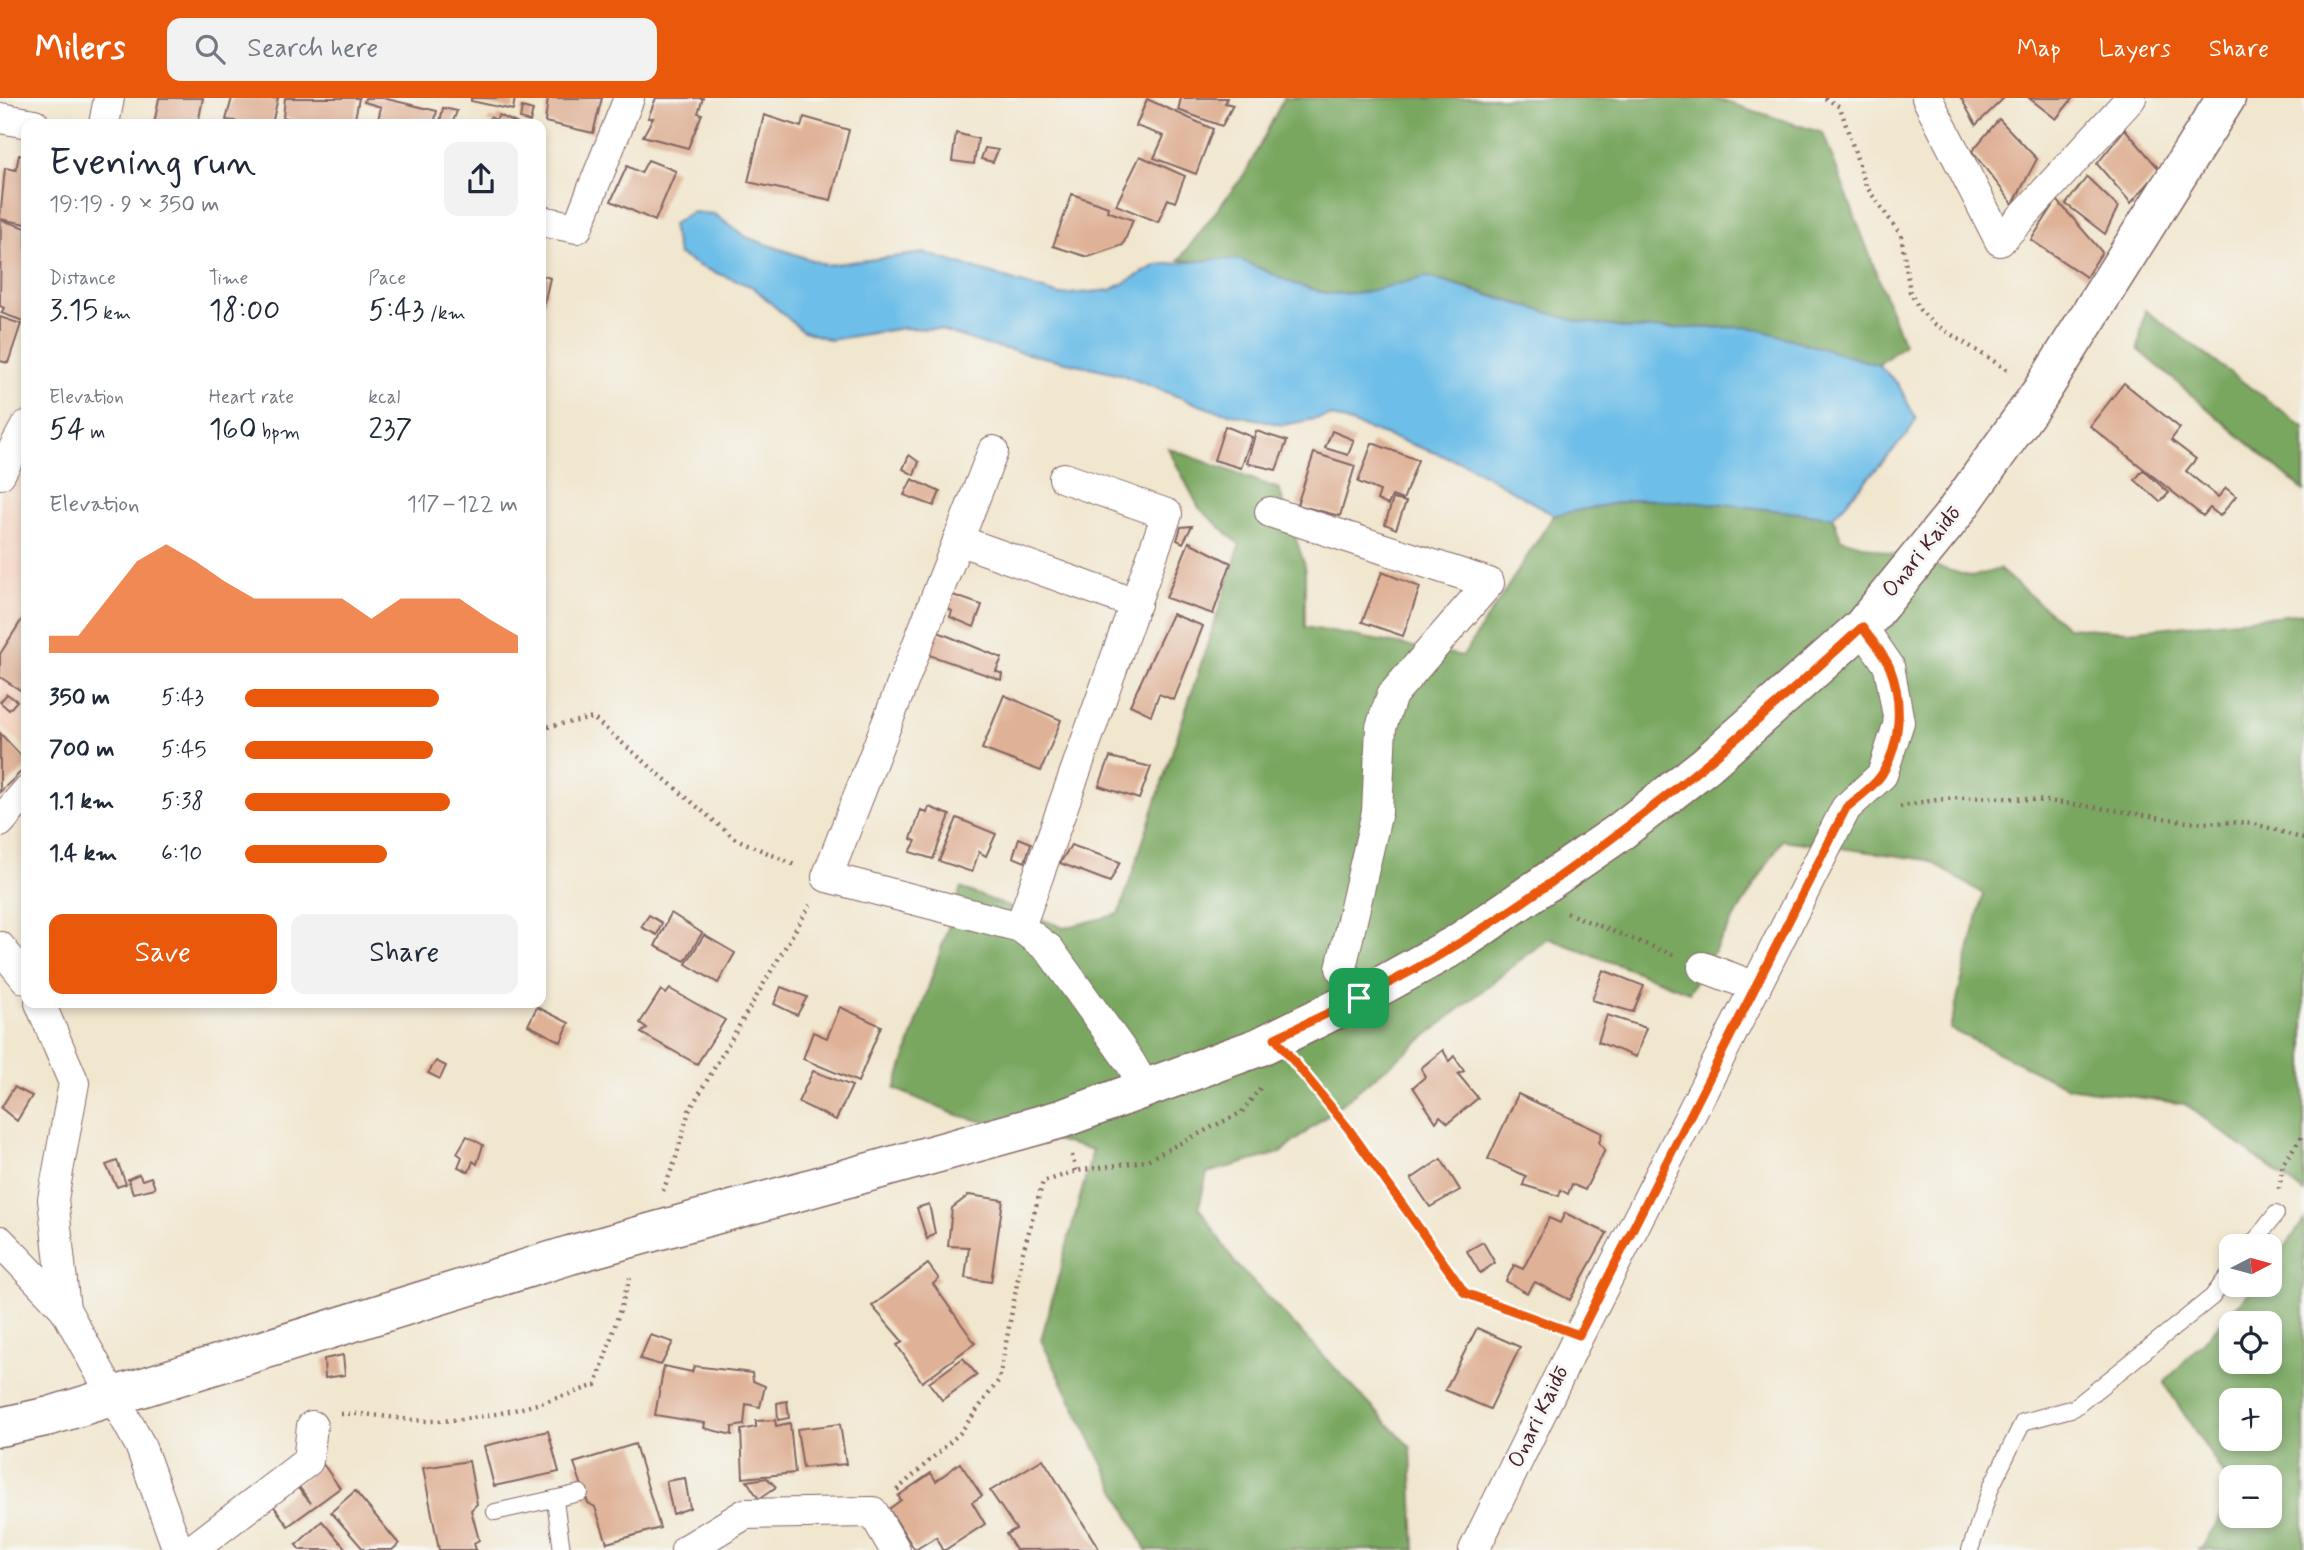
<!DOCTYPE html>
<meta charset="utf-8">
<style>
body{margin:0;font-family:Mynerve,sans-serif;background:#f2f2f3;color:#1f2937;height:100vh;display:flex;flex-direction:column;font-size:26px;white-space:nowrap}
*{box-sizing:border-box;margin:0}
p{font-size:23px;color:#747a83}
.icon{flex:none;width:38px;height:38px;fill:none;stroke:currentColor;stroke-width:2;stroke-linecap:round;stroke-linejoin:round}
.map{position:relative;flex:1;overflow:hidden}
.details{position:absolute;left:21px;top:21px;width:525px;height:889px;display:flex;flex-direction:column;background:#fff;border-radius:14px;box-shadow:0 4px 10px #0003}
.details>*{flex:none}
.needle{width:46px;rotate:84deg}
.fabs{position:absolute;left:2219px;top:1136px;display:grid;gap:14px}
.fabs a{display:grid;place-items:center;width:63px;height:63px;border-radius:14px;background:#fff;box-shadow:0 4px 10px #0003;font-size:35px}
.pin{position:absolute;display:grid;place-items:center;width:60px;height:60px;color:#fff;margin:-30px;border-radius:14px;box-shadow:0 4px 10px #0006}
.round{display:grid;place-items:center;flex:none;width:74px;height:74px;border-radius:14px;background:#f2f2f3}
.summary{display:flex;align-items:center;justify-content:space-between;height:119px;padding:0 28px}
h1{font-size:38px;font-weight:600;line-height:52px}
.metrics{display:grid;grid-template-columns:repeat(3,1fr);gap:10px;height:119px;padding:7px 28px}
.metrics div{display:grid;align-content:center}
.metrics b{font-size:30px;font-weight:600}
.metrics small{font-size:19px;font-weight:400}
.metrics p{font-size:19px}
.chart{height:196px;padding:14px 28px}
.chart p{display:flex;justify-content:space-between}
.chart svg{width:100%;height:126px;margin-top:7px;fill:#ea580c;opacity:.7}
.action{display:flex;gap:14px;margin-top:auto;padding:14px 28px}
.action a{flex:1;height:80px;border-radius:14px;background:#ea580c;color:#fff;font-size:28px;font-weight:600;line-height:80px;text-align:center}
.action a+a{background:#f2f2f3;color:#1f2937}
ul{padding:0 28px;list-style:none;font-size:23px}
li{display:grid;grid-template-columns:112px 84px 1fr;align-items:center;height:52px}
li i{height:18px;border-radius:9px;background:#ea580c}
header{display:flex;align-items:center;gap:42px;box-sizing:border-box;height:98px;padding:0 35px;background:#ea580c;color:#fff}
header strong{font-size:33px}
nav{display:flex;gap:38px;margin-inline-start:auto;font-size:24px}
.search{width:490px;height:63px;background:#f2f2f3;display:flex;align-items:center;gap:18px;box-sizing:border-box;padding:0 24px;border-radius:14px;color:#747a83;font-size:26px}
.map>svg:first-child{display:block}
.built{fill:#f4d3c0}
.forest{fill:#79a761;stroke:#626346;stroke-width:2;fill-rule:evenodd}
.water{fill:#6dbee8;stroke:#5c6e8a;stroke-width:2}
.building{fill:#dfb196}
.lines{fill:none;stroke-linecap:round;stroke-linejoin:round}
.lane-casing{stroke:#846564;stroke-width:18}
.street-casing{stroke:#846564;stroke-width:32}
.secondary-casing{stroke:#846564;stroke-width:41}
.path{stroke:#846564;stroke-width:4.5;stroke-dasharray:2 5;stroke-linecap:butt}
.lane{stroke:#fff;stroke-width:16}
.street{stroke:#fff;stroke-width:30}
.secondary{stroke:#fff;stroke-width:38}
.route-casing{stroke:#fff;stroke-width:14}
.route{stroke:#ea580c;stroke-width:9}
.labels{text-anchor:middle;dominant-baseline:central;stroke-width:6;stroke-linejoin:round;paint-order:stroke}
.street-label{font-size:23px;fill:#4a1f2b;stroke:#f6f6f2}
</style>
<header>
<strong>Milers</strong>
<div class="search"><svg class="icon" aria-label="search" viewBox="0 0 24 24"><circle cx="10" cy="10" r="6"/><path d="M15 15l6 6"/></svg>Search here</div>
<nav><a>Map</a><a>Layers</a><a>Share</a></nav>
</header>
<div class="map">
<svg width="2304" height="1452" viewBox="0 0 2304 1452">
<rect width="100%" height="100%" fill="#f6f6f2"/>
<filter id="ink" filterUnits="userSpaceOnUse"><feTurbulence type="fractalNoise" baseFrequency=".0143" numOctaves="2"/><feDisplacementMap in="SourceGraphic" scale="14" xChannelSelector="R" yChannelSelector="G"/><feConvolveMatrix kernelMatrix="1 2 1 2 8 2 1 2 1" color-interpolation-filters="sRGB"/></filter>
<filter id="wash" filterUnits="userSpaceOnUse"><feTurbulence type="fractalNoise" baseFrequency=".00686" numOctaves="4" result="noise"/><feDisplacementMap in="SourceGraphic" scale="28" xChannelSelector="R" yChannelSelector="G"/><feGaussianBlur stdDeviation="1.57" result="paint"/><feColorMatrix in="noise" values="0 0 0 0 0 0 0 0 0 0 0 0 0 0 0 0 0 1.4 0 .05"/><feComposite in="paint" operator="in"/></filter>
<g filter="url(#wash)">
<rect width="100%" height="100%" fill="#f1e6ce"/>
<!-- built -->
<path class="built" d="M26,347V650L0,626V397Z"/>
<!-- forest -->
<g class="forest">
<path d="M1284,0H1714L1823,35L1904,247L1878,267L1750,229L1631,231L1576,223L1445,183L1360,195L1330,196L1294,186L1260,170L1179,162L1246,74Z"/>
<path d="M2145,212L2304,329V393L2138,251Z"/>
<path d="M1168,350L1279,391L1305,468V529L1463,558L1554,417L1637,401L1724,406L1833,419L1841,441L1972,479L1999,471L2067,529L2128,533L2304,515V1095L2185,1006L2067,989L1950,931L1983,796L1928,762L1782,742L1689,894L1548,840L1280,1055L1207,1075L1199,1109L1235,1165L1411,1350L1415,1452H1146L1041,1242L1093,1052L954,1016L895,991L961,790L1064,830L1119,816L1240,447L1199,410Z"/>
<path d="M2304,1122V1452H2198L2203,1450L2231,1400V1418H2270V1379H2231V1388L2164,1285L2256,1187L2270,1186V1171ZM2270,1225V1264H2231V1225ZM2231,1302H2270V1340H2231Z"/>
</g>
<!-- water -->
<path class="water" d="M691,114L714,116L746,139L826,167L925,155L1060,197L1111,192L1157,167L1223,161L1241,162L1294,186L1329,196L1360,195L1427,179L1576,223L1631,231L1750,229L1878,267L1898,286L1916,321L1908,336L1833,419L1724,406L1637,401L1554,417L1464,365L1331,318L1283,327L1210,311L1117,275L987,247L938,231L903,230L830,242L801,232L753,189L701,169L678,156L672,127Z"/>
<g id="blocks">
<!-- building -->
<g class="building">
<path d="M159,0H203L198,26H154Z"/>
<path d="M232,0H278L272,26H234L235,23L226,22Z"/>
<path d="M285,0H359L354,26H310L283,19Z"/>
<path d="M365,0H383L437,13L434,26H377L381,9L364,4Z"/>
<path d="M471,0H515L513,12L471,3Z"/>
<path d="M548,0H602L593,35L545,24Z"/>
<path d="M656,0H703L698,15L702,16L688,50L643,38L653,20H648Z"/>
<path d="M1181,0H1227L1225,5L1233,7L1222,28L1178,12Z"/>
<path d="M1961,0H2004L1976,27Z"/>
<path d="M2029,0H2073L2056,21Z"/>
<path d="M1147,1L1213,31L1196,76L1154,60L1164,38L1136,28Z"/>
<path d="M522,9L533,12L530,24L520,21Z"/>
<path d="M443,10L457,13L452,26L440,24Z"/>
<path d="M499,17L518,26L487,24L490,19L496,22Z"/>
<path d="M764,17L801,29L804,19L849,32L831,102L748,84Z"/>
<path d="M1999,21L2037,61L2013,106L1972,53Z"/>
<path d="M2125,31L2160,72L2131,105L2097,66Z"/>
<path d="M956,35L978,41L974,66L952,63Z"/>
<path d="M985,50L998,52L993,64L981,61Z"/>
<path d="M19,57L26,58V126L0,121L5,70L16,72Z"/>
<path d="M1140,58L1185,78L1175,104L1168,101L1158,124L1116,107Z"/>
<path d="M648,62L676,73L655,123L611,103L627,68L641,75Z"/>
<path d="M2087,79L2118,109L2105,136L2066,106Z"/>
<path d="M1072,96L1108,109L1107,113L1133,122L1123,147L1088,159L1053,148Z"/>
<path d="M2057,102L2102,154L2086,179L2031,142Z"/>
<path d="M1,122L26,130V224L1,215L4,210L0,208Z"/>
<path d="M541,177L550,180L542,216H541Z"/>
<path d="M0,219L21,226L8,265L0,263Z"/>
<path d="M2124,285L2180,330L2171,342L2196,361L2186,373L2218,399L2226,390L2236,398L2220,418L2210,410L2203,418L2090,328Z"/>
<path d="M1225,328L1252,339L1241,370L1214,362Z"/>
<path d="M1256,333L1287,343L1276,372L1247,365Z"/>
<path d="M1332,333L1354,342L1348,357L1325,350Z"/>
<path d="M1372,345L1418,362L1403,402L1392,398L1388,407L1377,402L1380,393L1358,384Z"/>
<path d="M1314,355L1355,368L1340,418L1297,407Z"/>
<path d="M909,357L919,364L914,377L903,371Z"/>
<path d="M2143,372L2169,395L2160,404L2135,382Z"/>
<path d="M912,381L940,394L934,408L904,397Z"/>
<path d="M1393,401L1406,404L1396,431L1385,426Z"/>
<path d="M1192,428L1183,445L1177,442L1181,429Z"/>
<path d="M1189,444L1231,465L1213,516L1166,500Z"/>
<path d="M1382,474L1420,489L1403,538L1362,524Z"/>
<path d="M950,496L982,507L974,529L950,519L952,513L947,510Z"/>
<path d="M26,515V596L0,579V556Z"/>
<path d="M1172,516L1203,528L1174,602L1159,596L1151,617L1130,607Z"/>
<path d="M938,534L1002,560L996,573L1002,576L1001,582L929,557Z"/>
<path d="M7,596L17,603L9,612L0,604Z"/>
<path d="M1004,597L1061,622L1041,673L982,651Z"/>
<path d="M0,635L26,663V669L0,694Z"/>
<path d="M1110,659L1151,669L1139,701L1099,688Z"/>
<path d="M929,709L950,717L933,761L910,754L916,743L911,741L921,712L927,715Z"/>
<path d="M957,720L996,736L986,758L979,754L972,774L939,763Z"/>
<path d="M1019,740L1031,745L1025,764L1013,759Z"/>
<path d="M1071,747L1120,764L1110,784L1060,765Z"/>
<path d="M671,815L702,835L685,863L655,848Z"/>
<path d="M649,817L662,825L657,837L641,829Z"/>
<path d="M704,837L735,855L718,885L686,866Z"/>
<path d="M1603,872L1644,888L1633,914L1592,902Z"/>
<path d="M781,889L807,899L797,917L774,906Z"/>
<path d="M670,891L725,922L697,966L641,935L647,930L640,925L661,892L666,896Z"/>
<path d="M537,909L569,925L561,944L528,927Z"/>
<path d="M840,909L881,928L858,984L803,961L813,934L827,940Z"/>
<path d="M1607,917L1646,930L1636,959L1598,944Z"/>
<path d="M1443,952L1449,963L1454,958L1464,973L1458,976L1478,1000L1448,1025L1440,1018L1436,1024L1413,989L1425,979L1421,970Z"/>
<path d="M436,963L446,968L440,981L428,975Z"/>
<path d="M813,973L852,988L836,1022L798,1004Z"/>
<path d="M14,989L32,998L17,1023L1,1010Z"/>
<path d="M1518,996L1602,1035L1599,1045L1605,1052L1585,1092L1572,1086L1568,1096L1561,1092L1559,1098L1523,1087L1526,1078L1488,1061Z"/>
<path d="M467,1038L483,1047L477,1066L473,1063L469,1074L458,1069L462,1059L457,1055Z"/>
<path d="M1441,1061L1460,1092L1430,1109L1411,1081Z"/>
<path d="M117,1063L126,1086L117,1089L106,1067Z"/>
<path d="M139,1076L142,1082L151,1079L155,1090L133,1095L128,1081Z"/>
<path d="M969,1097L1003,1102L991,1184L965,1180L969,1149L948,1148L952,1110Z"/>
<path d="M929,1106L935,1135L927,1141L917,1110Z"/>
<path d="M1565,1115L1607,1135L1570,1202L1535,1184L1527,1195L1506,1183L1514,1167L1523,1171L1549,1120L1560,1125Z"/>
<path d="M1483,1144L1495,1165L1480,1175L1467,1153Z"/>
<path d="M928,1166L939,1181L933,1186L975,1245L922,1284L897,1247L903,1244L872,1208Z"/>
<path d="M1477,1230L1520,1249L1490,1311L1445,1292Z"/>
<path d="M650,1237L673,1244L661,1267L640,1261Z"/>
<path d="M343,1257L345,1277L325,1280L324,1261Z"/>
<path d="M963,1260L977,1277L942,1302L929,1285Z"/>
<path d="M664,1268L692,1274L694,1268L752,1275L753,1283L765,1288L760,1309L746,1306L744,1327L732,1329V1337L704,1330L705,1325L655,1317Z"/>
<path d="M787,1303L789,1320L778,1322L777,1305Z"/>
<path d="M775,1322L776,1328L790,1325L795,1375L743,1380L741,1332L756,1329V1323Z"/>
<path d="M840,1326L846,1366L803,1370L797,1331Z"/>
<path d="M548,1333L559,1374L494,1388L484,1348Z"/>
<path d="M635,1346L660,1430L607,1445L595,1409L588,1405L574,1365Z"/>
<path d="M1043,1361L1099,1451L1016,1452L1006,1436L1016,1431L990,1393Z"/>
<path d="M469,1363L477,1406L471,1412L479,1442L474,1445L476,1452H439L423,1370Z"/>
<path d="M960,1365L982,1398L972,1404L985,1426L945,1452H942L936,1439L915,1452L889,1411L901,1402L898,1398L931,1375L936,1383Z"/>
<path d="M323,1366L340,1390L288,1428L273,1407L297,1389L311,1405L297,1386Z"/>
<path d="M685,1380L690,1410L673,1416L666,1383Z"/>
<path d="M767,1380L776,1389L759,1401L747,1383Z"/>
<path d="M355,1393L399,1446L392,1452H364L331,1414Z"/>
<path d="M322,1423L347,1452H300L296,1447Z"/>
</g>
</g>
</g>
<g filter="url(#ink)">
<use href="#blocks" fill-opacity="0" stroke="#846564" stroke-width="2"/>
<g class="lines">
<!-- lane casing -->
<g class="lane-casing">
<g id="lane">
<path d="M2251,1148L2276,1116"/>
<path d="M555,1403L562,1452"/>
<path d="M495,1414L580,1395"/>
<path d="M1970,1452L1991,1389L2023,1324L2074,1310L2212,1199L2231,1174"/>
</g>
</g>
<!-- street casing -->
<g class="street-casing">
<g id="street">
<path d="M1927,0L2000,143L2131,0"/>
<path d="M0,20L34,26"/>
<path d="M104,26L109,0"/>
<path d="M541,123L577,130L629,0"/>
<path d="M993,353L827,779L1020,829L1049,851L1130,964L1146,992"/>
<path d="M0,376L26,328"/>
<path d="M1270,414L1489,485L1392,597L1381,629L1377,714L1341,870L1359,900"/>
<path d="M958,442L1136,506"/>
<path d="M0,724L26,694"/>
<path d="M1020,829L1167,416L1064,380"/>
<path d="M0,849L26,881"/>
<path d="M1703,869L1756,889"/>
<path d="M40,905L74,985L53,1101L65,1211"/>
<path d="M0,1143L65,1211L140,1347L178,1452"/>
<path d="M192,1452L308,1363L312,1328"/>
<path d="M686,1452L745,1416L873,1414L895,1452"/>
<path d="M1474,1452L1579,1237L1846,710L1882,677L1899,624L1889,568L1862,529"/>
</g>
</g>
<!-- secondary casing -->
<g class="secondary-casing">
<path id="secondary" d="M0,1329L50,1318L570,1157L1061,1021L1259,949L1359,900L1457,846L1617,736L1706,667L1862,529L1951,420L2041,294L2226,0"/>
</g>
<!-- path -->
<g class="path">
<path d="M1825,0L1840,9L1866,88L1901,137L1910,194L1920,212L1933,225L2011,274"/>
<path d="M541,630L593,620L734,740L797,768"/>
<path d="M1900,709C1985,686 2096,710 2182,723C2205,727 2229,722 2252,726C2270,729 2287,736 2304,741"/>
<path d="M1567,815L1673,857"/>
<path d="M1300,971L1348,1029L1465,1195L1550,1225"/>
<path d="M1072,1057L1076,1073"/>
<path d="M2279,1091L2283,1066L2304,1035"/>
<path d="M663,1093L675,1063L689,1013L810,807"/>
<path d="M341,1316C374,1314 406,1324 438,1323C497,1320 540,1306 596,1287L630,1180"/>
<path d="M897,1392L960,1335L999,1282L1023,1154L1043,1084L1076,1073L1145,1063L1242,1014L1260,990"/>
</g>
<!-- lane -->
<use href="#lane" class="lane"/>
<!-- street -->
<use href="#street" class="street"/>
<!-- secondary -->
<use href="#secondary" class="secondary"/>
</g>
</g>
<g class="lines" filter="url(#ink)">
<!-- route casing -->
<g class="route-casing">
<path id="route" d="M1862,529C1871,542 1884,556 1890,570C1903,603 1901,646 1882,676C1874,689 1857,700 1846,710L1579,1237L1465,1195L1348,1030L1275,940C1337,911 1400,882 1458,846C1604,756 1736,645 1862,529Z"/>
</g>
<!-- route -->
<use href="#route" class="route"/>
</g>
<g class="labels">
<!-- street labels -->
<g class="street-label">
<text transform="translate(1922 454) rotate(-51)">Onari Kaidō</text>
<text transform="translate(1539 1319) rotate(-64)">Onari Kaidō</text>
</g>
</g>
</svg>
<div class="fabs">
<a><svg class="needle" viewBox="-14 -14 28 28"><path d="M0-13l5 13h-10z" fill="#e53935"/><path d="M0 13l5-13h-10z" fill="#747a83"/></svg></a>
<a><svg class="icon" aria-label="locate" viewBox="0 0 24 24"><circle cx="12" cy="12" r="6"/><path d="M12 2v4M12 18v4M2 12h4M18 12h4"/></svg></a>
<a>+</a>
<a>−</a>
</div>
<div class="pin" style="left:1359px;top:900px;background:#1e9e55"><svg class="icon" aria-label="arrive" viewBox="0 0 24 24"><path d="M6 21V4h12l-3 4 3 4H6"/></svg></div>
<section class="details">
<div class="summary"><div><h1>Evening run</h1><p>19:19 · 9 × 350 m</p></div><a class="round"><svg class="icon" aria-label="share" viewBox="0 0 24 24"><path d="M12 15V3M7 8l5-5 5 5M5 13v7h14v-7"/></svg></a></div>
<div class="metrics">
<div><p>Distance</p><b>3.15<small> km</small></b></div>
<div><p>Time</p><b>18:00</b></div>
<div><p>Pace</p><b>5:43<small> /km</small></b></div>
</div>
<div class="metrics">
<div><p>Elevation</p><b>54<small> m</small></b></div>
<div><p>Heart rate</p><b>160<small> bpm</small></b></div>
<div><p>kcal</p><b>237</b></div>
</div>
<div class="chart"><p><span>Elevation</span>117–122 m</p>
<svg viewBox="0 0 160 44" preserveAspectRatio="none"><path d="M0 44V38L10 38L20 25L30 12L40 6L50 12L60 19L70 25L80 25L90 25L100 25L110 32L120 25L130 25L140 25L150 32L160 38V44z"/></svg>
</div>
<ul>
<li><b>350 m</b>5:43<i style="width:71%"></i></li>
<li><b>700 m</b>5:45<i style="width:69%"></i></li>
<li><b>1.1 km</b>5:38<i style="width:75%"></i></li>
<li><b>1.4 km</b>6:10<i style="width:52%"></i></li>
</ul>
<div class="action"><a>Save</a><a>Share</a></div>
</section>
</div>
